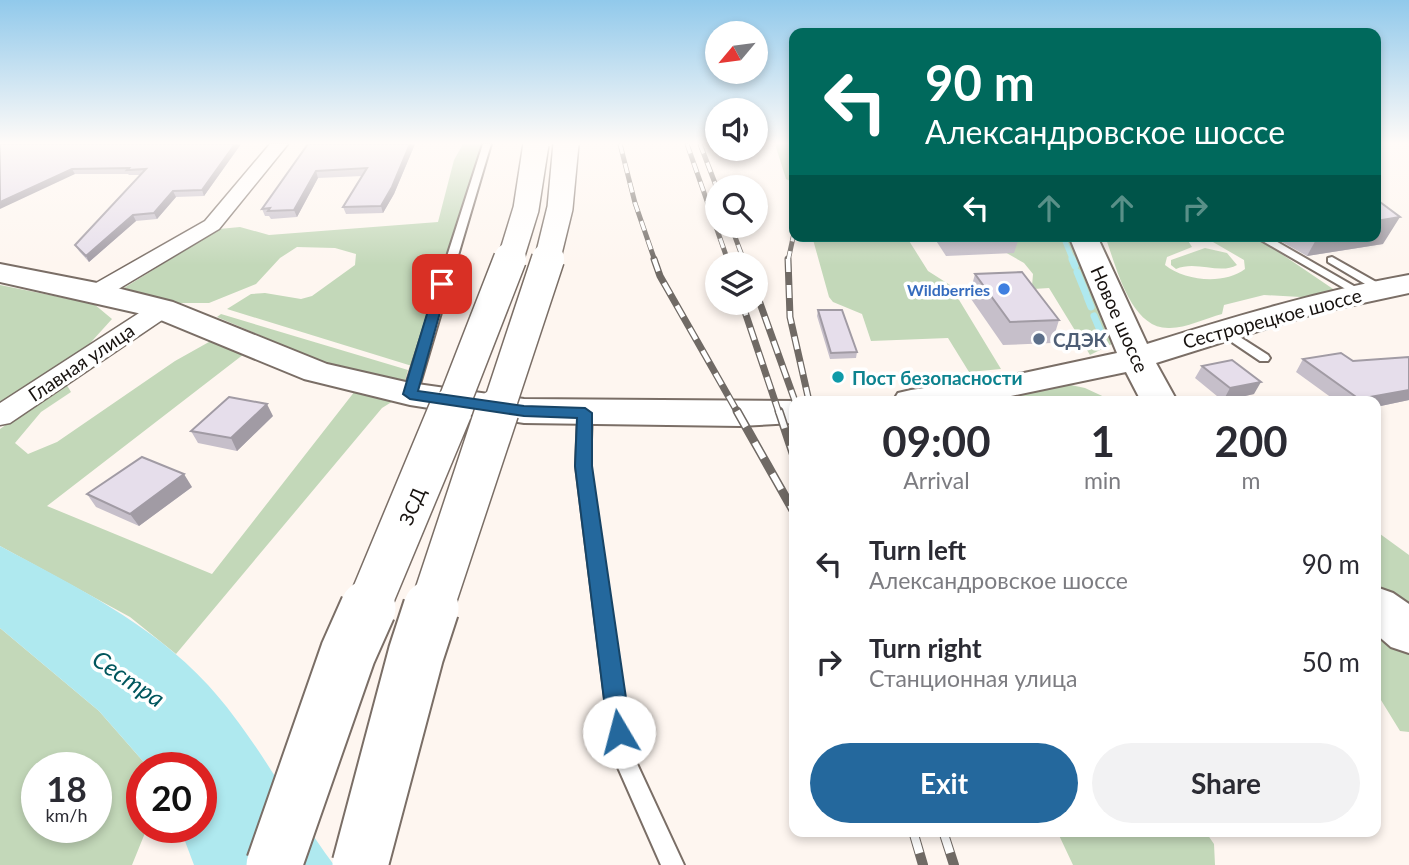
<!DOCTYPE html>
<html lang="en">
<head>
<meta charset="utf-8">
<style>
	body { margin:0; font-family:Lato,sans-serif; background:#f2f2f3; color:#2b2b33; height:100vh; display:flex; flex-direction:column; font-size:26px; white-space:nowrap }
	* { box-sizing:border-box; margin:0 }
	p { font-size:23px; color:#7c7c81 }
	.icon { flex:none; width:38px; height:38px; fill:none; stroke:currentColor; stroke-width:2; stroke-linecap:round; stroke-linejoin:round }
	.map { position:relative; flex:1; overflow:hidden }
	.sheet { position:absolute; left:789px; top:396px; width:592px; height:441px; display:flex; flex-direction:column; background:#fff; border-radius:14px; box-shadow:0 4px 10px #0003 }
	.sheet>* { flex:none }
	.top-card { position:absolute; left:789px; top:28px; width:592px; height:214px; border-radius:14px; box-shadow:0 4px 10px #0003; background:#00695c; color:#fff; overflow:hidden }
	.needle { width:46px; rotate:241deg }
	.buttons { position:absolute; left:705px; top:21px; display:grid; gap:14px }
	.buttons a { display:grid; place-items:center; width:63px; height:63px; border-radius:50%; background:#fff; box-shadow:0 4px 10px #0003; font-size:35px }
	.speed { position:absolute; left:21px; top:752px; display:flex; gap:14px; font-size:35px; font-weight:700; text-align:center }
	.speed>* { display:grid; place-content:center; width:91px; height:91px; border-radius:50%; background:#fff; box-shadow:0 4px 10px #0003; line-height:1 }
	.speed small { font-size:18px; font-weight:400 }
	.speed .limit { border:10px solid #d22; background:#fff; color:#111 }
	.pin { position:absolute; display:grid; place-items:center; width:60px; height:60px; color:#fff; margin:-30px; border-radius:14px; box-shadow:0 4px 10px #0006 }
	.me { position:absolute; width:77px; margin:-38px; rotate:352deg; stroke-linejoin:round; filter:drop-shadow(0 0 5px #0008) }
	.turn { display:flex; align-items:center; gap:24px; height:147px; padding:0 21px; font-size:32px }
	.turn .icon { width:91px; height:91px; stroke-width:2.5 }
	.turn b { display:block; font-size:49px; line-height:60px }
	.lanes { display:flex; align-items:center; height:66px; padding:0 21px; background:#0003; justify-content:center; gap:35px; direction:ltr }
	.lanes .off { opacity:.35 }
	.eta { display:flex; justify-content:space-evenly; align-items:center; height:119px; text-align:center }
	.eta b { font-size:42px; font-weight:700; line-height:49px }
	.button { display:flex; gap:14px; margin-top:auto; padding:14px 21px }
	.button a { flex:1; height:80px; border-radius:42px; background:#24689d; color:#fff; font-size:28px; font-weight:700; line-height:80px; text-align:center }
	.button a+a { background:#f2f2f3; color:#2b2b33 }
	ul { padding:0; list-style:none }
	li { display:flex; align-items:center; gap:21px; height:98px; padding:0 21px }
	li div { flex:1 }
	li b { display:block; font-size:26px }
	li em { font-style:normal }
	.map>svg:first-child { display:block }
	.green { fill:#c3d8b9; fill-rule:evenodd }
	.water { fill:#afe9ef }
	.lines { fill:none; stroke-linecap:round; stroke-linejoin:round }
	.stream-far1 { stroke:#afe9ef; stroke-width:5 }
	.stream { stroke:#afe9ef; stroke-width:7 }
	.lane-casing { stroke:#7a6e66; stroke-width:4 }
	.street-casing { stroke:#7a6e66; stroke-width:3 }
	.secondary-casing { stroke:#7a6e66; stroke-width:4 }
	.lane { fill:#fff; fill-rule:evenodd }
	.street { fill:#fff; fill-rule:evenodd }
	.secondary { fill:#fff; fill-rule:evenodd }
	.rail-far3-casing { stroke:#706a65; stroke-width:5 }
	.rail-far2-casing { stroke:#706a65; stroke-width:7 }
	.rail-far1-casing { stroke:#706a65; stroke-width:9 }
	.rail-casing { stroke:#706a65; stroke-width:10 }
	.rail-far3 { stroke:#fff; stroke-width:3.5; stroke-dasharray:10; stroke-linecap:butt }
	.rail-far2 { stroke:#fff; stroke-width:4.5; stroke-dasharray:13; stroke-linecap:butt }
	.rail-far1 { stroke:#fff; stroke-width:6; stroke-dasharray:18; stroke-linecap:butt }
	.rail { stroke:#fff; stroke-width:8; stroke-dasharray:23; stroke-linecap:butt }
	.highway-bridge-far3-casing { stroke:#7a6e66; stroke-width:28; stroke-linecap:butt }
	.highway-bridge-far2-casing { stroke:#7a6e66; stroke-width:35; stroke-linecap:butt }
	.highway-bridge-far1-casing { stroke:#7a6e66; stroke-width:46; stroke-linecap:butt }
	.highway-bridge-casing { stroke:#7a6e66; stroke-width:59; stroke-linecap:butt }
	.highway-bridge-far3 { stroke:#fff; stroke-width:25 }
	.highway-bridge-far2 { stroke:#fff; stroke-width:32 }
	.highway-bridge-far1 { stroke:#fff; stroke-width:43 }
	.highway-bridge { stroke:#fff; stroke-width:55 }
	.wall { fill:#c6bfca }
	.shaded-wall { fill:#a19ba4 }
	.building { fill:#e6deeb; stroke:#a19ba4; stroke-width:2 }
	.route { fill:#24689d; stroke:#174466; stroke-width:2 }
	.shop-dot { fill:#3f7fe0; stroke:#fff; stroke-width:2.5 }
	.service-dot { fill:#5c6f8a; stroke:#fff; stroke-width:2.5 }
	.culture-dot { fill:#0f9aa8; stroke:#fff; stroke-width:2.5 }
	.labels { text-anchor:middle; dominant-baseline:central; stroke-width:7; stroke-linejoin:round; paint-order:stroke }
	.far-shop-label { font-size:16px; font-weight:bold; fill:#366cbe; stroke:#fff; text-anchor:end }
	.street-label { font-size:19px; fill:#17120f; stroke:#fff }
	.service-label { font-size:19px; font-weight:bold; fill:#4e5e75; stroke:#fff; text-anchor:start }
	.culture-label { font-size:19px; font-weight:bold; fill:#0d838f; stroke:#fff; text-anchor:start }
	.near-water-label { font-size:24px; font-style:italic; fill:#00565d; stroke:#fff }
</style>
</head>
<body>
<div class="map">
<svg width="1409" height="865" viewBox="0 0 1409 865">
	<rect width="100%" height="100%" fill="#fef6f0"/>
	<path class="green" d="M463,144H487L441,287L412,366L227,309L251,294L265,293L301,299L312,296L355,265L356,254L335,248L297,247L280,258L256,284L209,303H179L124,288L219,229L240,227L269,235L438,222L454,160Z
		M775,144H794V183L786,179Z
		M812,236H906L928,271L950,285L1001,369L969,372L948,338L871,341L862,314L833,302L829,297Z
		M977,236H1070L1114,343L1090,355L1049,288L1018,290L1032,286L1033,274L1024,263Z
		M1105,236H1185L1192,247L1167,257L1165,265C1185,281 1224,285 1245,269L1244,260L1213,242V236H1255L1339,293L1318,298L1264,295L1224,305L1222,314C1206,318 1186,328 1170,328C1130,330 1116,265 1105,236Z
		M1205,248L1227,253L1237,265C1220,275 1196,260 1176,269L1171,265V260Z
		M0,285L94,304L112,319L83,351L0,404Z
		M221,314L408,370L405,381L321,361L217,317Z
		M225,333L406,393L382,408L176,654L130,617L0,546V429L65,382L71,392L41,412L15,443L28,454L57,442L175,361ZM244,354L301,378L355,391L212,574L47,506Z
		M1066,384L1085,388L1113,401H987Z
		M1376,531L1409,555V606L1376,583Z
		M0,628L99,711L149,768H142V828H147L132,865H0ZM37,768H96V828H37Z
		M1376,628L1409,653V732L1400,731L1376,692Z
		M1057,831H1205L1214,844L1215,865H1073Z"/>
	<path class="water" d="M0,546C74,586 150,622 208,685C258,740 290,806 334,865H194L180,828H201V768H149L99,711L0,628Z"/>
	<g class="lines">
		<path class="stream-far1" d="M1064,239L1073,261"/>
		<path class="stream" d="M1072,259L1075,266
			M1077,272L1086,294
			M1087,297L1091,307
			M1094,316L1102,335"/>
		<g class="lane-casing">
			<path id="lane" d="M483,144H491L417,394L415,397H405L403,394Z
				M1254,236H1267L1366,293L1364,295H1356Z
				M1332,257L1385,287L1387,289L1385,291H1377L1328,262V258Z
				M1221,325L1268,355L1270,358L1268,361H1260L1217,332V326Z
				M585,409L592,413L590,466L632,753L684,865H661L612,754L576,466L578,413Z"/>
		</g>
		<g class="street-casing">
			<path id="street" d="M270,144H288L219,229L105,297H89L85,292L89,287L205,221Z
				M162,302L171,304L174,309L171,314L10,423L0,425V403L153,304Z"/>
		</g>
		<g class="secondary-casing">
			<path id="secondary" d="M1069,236H1097L1147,344C1233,317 1320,291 1409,275V293L1316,313L1156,363L1177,401H1141L1126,372L987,401H893L898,393L911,390L1024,373L1117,353Z
				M0,264L97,283L173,302L327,364L410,383L524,399L800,401H794V423L740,426L524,423L410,405L304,379L151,316L0,282Z
				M1376,587L1393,593L1409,604V653L1391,647L1376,634Z"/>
		</g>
		<use href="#lane" class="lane"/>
		<use href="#street" class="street"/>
		<use href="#secondary" class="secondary"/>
		<g class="rail-far3-casing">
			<path id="rail-far3" d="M620,144L635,203L655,261
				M687,144L728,261
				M700,144L718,191
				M731,226L744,261
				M788,261L794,233"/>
		</g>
		<g class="rail-far2-casing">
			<path id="rail-far2" d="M654,259L660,276L738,413
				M727,259L729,264
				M743,259L745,264
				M788,259L790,317L809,401
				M756,292L795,401
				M742,303L779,413"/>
		</g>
		<g class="rail-far1-casing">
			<path id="rail-far1" d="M737,411L794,512
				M779,411L794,456"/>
		</g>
		<g class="rail-casing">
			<path id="rail" d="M913,831L923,865
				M943,831L954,865"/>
		</g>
		<use href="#rail-far3" class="rail-far3"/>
		<use href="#rail-far2" class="rail-far2"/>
		<use href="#rail-far1" class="rail-far1"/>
		<use href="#rail" class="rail"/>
		<g class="highway-bridge-far3-casing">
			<path id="highway-bridge-far3" d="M510,261L526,209L536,144
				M547,261L560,208L566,144"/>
		</g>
		<g class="highway-bridge-far2-casing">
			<path id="highway-bridge-far2" d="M450,413L510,259
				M497,413L548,259"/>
		</g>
		<g class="highway-bridge-far1-casing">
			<path id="highway-bridge-far1" d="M367,610L450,411
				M431,610L497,411"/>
		</g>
		<g class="highway-bridge-casing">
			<path id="highway-bridge" d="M274,865L348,653L368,608
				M360,865L416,654L431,608"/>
		</g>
		<use href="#highway-bridge-far3" class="highway-bridge-far3"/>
		<use href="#highway-bridge-far2" class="highway-bridge-far2"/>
		<use href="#highway-bridge-far1" class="highway-bridge-far1"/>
		<use href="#highway-bridge" class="highway-bridge"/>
	</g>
	<path class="wall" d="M0,144H241L204,196L176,197L157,219L136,221L89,262L79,251L75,245L140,175H129L128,174H75Z
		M308,144H415L394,194L383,213L346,214L343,207L362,176L318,178L297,217L271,219L269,216H265L262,209Z
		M933,236H1018L1019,238L1014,253L946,256Z
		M1276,236H1376L1383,244L1307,256L1275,238Z
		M975,274L1059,320L1052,343L1003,345L969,296Z
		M818,310L857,352L856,358L830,359L817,316Z
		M1303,359L1409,400L1376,407V401H1336L1296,372Z
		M1202,366L1254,394L1223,401L1195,378Z
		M273,416L237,451L198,443L191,431Z
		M192,487L139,526L96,507L87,494Z"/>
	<path class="shaded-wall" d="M235,144H241L204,196L202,190Z
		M410,144H415L394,194L383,213L381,206Z
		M72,169L75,174L0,209V202Z
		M316,171L318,178L297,217L294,210Z
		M173,191L176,197L157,219L154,213Z
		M133,215L136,221L89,262L86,256Z
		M1400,217L1383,244L1307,256L1318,236H1376V221Z
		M1261,382L1254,394L1223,401L1230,388Z
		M1409,390V400L1376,407V401H1357L1359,399Z
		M267,404L273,416L237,451L231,438Z
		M184,474L192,487L139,526L130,514Z"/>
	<path class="building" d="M0,144H235L202,190L173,191L154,213L133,215L86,256L75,245L146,169L127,170L129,168L72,169L0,202Z
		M308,144H410L392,187L381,206L343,207L367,168L316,171L294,210L268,211L270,208L262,209Z
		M1376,199L1400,217L1376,221Z
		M947,236H1018L1019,238L949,240Z
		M1022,272L1059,320L1010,322L975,274Z
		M818,310H842L857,352L831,353Z
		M1341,353L1353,361L1409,357V390L1359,399L1303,359Z
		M1232,360L1261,382L1230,388L1202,366Z
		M229,397L267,404L231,438L191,431Z
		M142,457L184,474L130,514L87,494Z"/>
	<linearGradient id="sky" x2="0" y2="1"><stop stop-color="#91c9eb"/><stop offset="0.54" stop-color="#fffbf8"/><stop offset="1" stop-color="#fffbf8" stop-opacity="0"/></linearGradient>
	<rect width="1409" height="265" fill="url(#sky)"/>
	<path class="route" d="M442,280L448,284L418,391L524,406L585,408L592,413V466L631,732L627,739L619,742L611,739L608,732L575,466L577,418L524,416L410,399L403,394L436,284Z"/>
	<circle class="shop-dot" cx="1004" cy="289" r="7"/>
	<circle class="service-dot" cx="1039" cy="339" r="7"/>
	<circle class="culture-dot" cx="838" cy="377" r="7"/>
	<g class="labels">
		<g class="far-shop-label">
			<text x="990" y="289">Wildberries</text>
		</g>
		<g class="street-label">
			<text transform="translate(1272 318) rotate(-15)">Сестрорецкое шоссе</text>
			<text transform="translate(1120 319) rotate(66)">Новое шоссе</text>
			<text transform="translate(81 362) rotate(-34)">Главная улица</text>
			<text transform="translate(412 506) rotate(-67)">ЗСД</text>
		</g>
		<g class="service-label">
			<text x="1053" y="339">СДЭК</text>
		</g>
		<g class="culture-label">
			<text x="852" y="377">Пост безопасности</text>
		</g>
		<g class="near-water-label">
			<text transform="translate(129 678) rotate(34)">Сестра</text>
		</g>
	</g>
</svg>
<div class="buttons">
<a><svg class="needle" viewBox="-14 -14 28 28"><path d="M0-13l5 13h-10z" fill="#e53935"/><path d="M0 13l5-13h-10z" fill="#7c7c81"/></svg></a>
<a><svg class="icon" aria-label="sound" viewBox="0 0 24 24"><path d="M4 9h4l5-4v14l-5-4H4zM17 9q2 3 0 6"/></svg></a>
<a><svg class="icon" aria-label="search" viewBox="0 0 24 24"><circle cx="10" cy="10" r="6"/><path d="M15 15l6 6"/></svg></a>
<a><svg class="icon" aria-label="layers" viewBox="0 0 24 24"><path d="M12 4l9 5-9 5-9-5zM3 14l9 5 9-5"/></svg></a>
</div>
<div class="speed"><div>18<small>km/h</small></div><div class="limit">20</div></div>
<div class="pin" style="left:442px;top:284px;background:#d93025"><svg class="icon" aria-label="arrive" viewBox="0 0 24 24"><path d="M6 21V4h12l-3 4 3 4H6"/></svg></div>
<svg class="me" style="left:619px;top:732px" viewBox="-20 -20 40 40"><circle r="19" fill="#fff"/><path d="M0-13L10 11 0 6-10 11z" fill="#24689d"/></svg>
<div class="top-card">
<div class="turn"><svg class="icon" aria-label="left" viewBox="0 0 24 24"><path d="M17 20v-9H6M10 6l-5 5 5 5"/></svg><div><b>90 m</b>Александровское шоссе</div></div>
<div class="lanes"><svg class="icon" aria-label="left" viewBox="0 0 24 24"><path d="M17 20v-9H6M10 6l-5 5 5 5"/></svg><svg class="icon off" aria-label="ahead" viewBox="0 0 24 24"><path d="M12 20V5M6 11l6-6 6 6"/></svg><svg class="icon off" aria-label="ahead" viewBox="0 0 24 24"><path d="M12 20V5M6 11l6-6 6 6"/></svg><svg class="icon off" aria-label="right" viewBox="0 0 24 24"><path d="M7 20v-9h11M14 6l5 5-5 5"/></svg></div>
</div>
<section class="sheet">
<div class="eta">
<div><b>09:00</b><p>Arrival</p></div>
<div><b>1</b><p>min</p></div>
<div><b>200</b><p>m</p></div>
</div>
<ul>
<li><svg class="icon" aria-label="left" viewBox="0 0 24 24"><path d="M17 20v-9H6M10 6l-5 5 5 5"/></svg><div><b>Turn left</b><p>Александровское шоссе</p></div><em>90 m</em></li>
<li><svg class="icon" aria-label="right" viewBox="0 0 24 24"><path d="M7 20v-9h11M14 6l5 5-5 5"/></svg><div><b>Turn right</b><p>Станционная улица</p></div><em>50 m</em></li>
</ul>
<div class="button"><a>Exit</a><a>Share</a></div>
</section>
</div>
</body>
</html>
